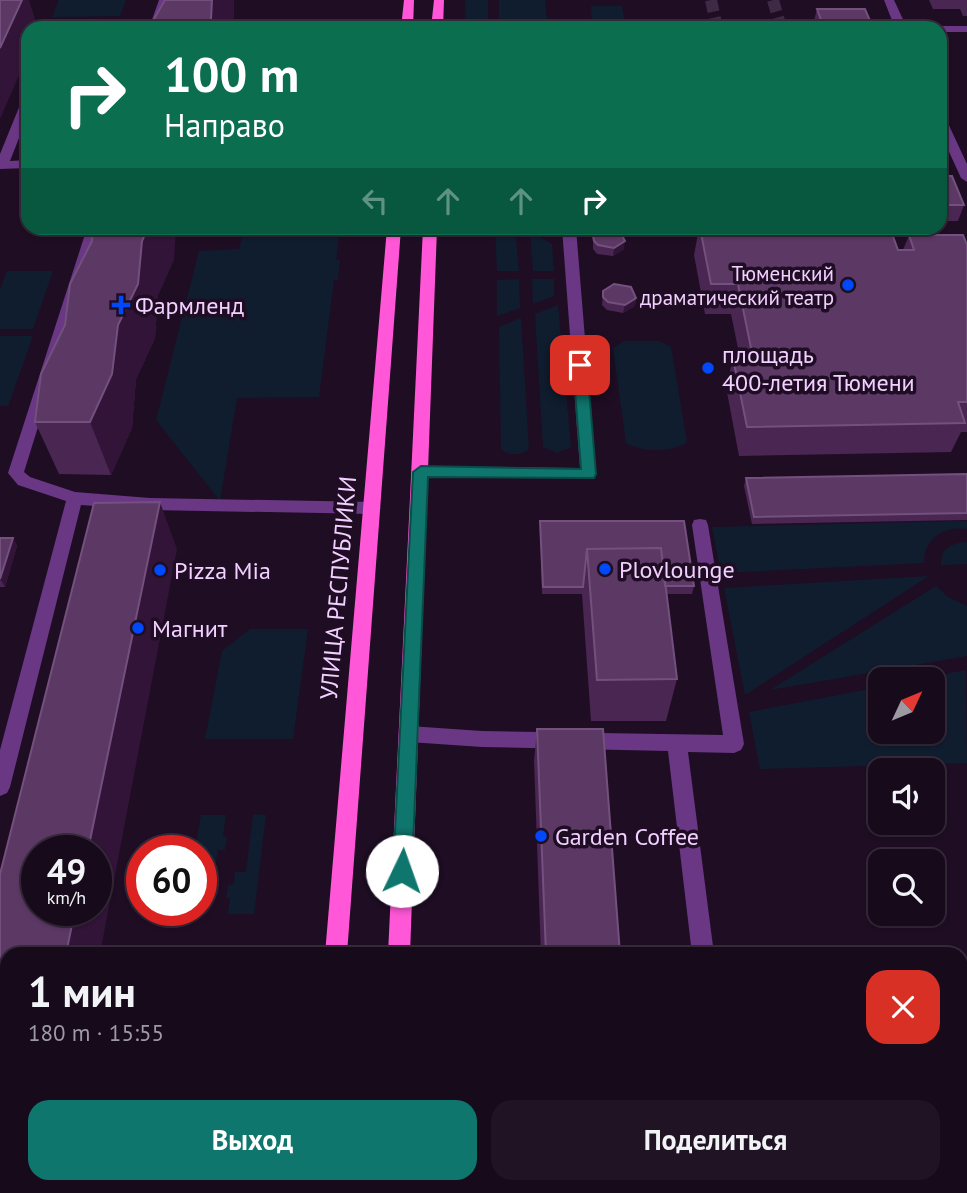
<!DOCTYPE html>
<html lang="ru">
<head>
<meta charset="utf-8">
<style>
	body { margin:0; font-family:"PT Sans",sans-serif; background:#201324; color:#f1f3f6; height:100vh; display:flex; flex-direction:column; font-size:26px; white-space:nowrap }
	* { box-sizing:border-box; margin:0 }
	p { font-size:23px; color:#9e9aa3 }
	.icon { flex:none; width:38px; height:38px; fill:none; stroke:currentColor; stroke-width:2; stroke-linecap:round; stroke-linejoin:round }
	.map { position:relative; flex:1; overflow:hidden }
	.panel { position:absolute; left:0px; top:947px; width:968px; height:247px; display:flex; flex-direction:column; background:#170a1b; border-radius:21px 21px 0 0; box-shadow:0 2px 5px #0004,0 0 0 2px #362b3a }
	.panel>* { flex:none }
	.hud { position:absolute; left:21px; top:21px; width:926px; height:214px; border-radius:21px; box-shadow:0 2px 5px #0004,0 0 0 2px #362b3a; background:#0b6e4f; color:#fff; overflow:hidden }
	.needle { width:46px; rotate:46deg }
	.tools { position:absolute; left:868px; top:667px; display:grid; gap:14px }
	.tools a { display:grid; place-items:center; width:77px; height:77px; border-radius:14px; background:#170a1b; box-shadow:0 2px 5px #0004,0 0 0 2px #362b3a; font-size:35px }
	.speed { position:absolute; left:21px; top:835px; display:flex; gap:14px; font-size:35px; font-weight:700; text-align:center }
	.speed>* { display:grid; place-content:center; width:91px; height:91px; border-radius:50%; background:#170a1b; box-shadow:0 2px 5px #0004,0 0 0 2px #362b3a; line-height:1 }
	.speed small { font-size:18px; font-weight:400 }
	.speed .limit { border:10px solid #d22; background:#fff; color:#111 }
	.pin { position:absolute; display:grid; place-items:center; width:60px; height:60px; color:#fff; margin:-30px; border-radius:14px; box-shadow:0 4px 10px #0006 }
	.me { position:absolute; width:77px; margin:-38px; rotate:3deg; stroke-linejoin:round; filter:drop-shadow(0 0 5px #0008) }
	.turn { display:flex; align-items:center; gap:24px; height:147px; padding:0 28px; font-size:32px }
	.turn .icon { width:91px; height:91px; stroke-width:2.5 }
	.turn b { display:block; font-size:49px; line-height:60px }
	.lanes { display:flex; align-items:center; height:66px; padding:0 28px; background:#0003; justify-content:center; gap:35px; direction:ltr }
	.lanes .off { opacity:.35 }
	.round { display:grid; place-items:center; flex:none; width:74px; height:74px; border-radius:21px; background:#201324 }
	.summary { display:flex; align-items:center; justify-content:space-between; height:119px; padding:0 28px }
	h1 { font-size:42px; font-weight:800; line-height:52px }
	.button { display:flex; gap:14px; margin-top:auto; padding:14px 28px }
	.button a { flex:1; height:80px; border-radius:21px; background:#0f766e; color:#fff; font-size:28px; font-weight:800; line-height:80px; text-align:center }
	.button a+a { background:#201324; color:#f1f3f6 }
	.map>svg:first-child { display:block }
	.green { fill:#101d2e }
	.lines { fill:none; stroke-linecap:round; stroke-linejoin:round }
	.minor-tunnel { stroke:#3f2a45; stroke-width:12; stroke-dasharray:12 6; stroke-linecap:butt }
	.minor { fill:#693784; fill-rule:evenodd }
	.major { fill:#ff57d7; fill-rule:evenodd }
	.wall { fill:#4a2652 }
	.shaded-wall { fill:#311438 }
	.building { fill:#5c3865; stroke:#73507d; stroke-width:2 }
	.route { fill:#0f766e; stroke:#0a4d48; stroke-width:2 }
	.poi-dot { fill:#0049fb; stroke:#1f0d24; stroke-width:2.5 }
	.labels { text-anchor:middle; dominant-baseline:central; stroke-width:7; stroke-linejoin:round; paint-order:stroke }
	.far-poi-label { font-size:21px; fill:#f2d0ff; stroke:#1f0d24; text-anchor:end }
	.poi-label { font-size:24px; fill:#f2d0ff; stroke:#1f0d24; text-anchor:start }
	.street-label { font-size:24px; fill:#f2d0ff; stroke:#1f0d24 }
</style>
</head>
<body>
<div class="map">
<svg width="967" height="1193" viewBox="0 0 967 1193">
	<rect width="100%" height="100%" fill="#1f0d24"/>
	<path class="green" d="M59,0H126L120,16L52,17Z
		M465,0H488V28H466Z
		M499,0H545L548,28H499Z
		M591,6H622L626,28H592Z
		M245,228H340L336,260H340L338,280H334L319,397L237,398L220,501L156,420L199,251L239,249Z
		M495,228H515L519,271H497Z
		M530,231L552,244L554,271H533Z
		M7,271H53L33,329H0V289Z
		M519,279L520,308L497,316V280Z
		M532,279H554V296L533,304Z
		M558,305L571,447L557,453L543,447L535,314Z
		M521,318L529,449C520,456 509,456 501,449L499,327Z
		M0,336H33L8,406H0Z
		M624,341H659L671,347L687,442C673,453 641,452 626,443L613,348Z
		M967,521V529C944,526 923,539 924,563L721,573L712,527Z
		M967,542V564L941,565C940,548 952,543 967,542Z
		M929,576L745,695L724,588Z
		M936,586L948,597L967,606V656L770,690Z
		M250,629H308L293,739H205L222,651Z
		M966,670L967,763L760,769L749,712L880,687V732H933V679H919Z
		M253,814L266,815L254,914H228L230,898H226L228,885L234,884L235,872H246Z
		M201,815H226L223,836L227,837L225,850H218L216,862H206L201,896V850H195Z
		M134,1186H244V1187L243,1193H136Z"/>
	<g class="lines">
		<path class="minor-tunnel" d="M711,0L717,28
			M773,0L781,28"/>
		<path class="minor" d="M159,0H169L161,28H149Z
			M884,0H894L907,28H895Z
			M940,26H967V32H940V28H935Z
			M28,96V115L10,161L28,160V168L0,169V154L22,100Z
			M940,115L946,119L967,164V182L961,178L940,132Z
			M87,228H100L24,472L30,477L75,492L150,498L373,502L381,508L373,514L150,510L81,505L10,787L7,793L0,796V750L66,501L18,485L8,473Z
			M562,228H576L596,474L594,478L415,476L413,472L421,466L580,468Z
			M700,519L706,520L708,525L744,744L741,750L734,753L688,752L714,954H692L668,751L482,747L409,742L402,740L399,734L402,728L409,726L482,731L723,735L692,525L694,520Z
			M721,1186H745L746,1193H722Z"/>
		<path class="major" d="M404,0H414L413,28H401Z
			M434,0H444L443,28H431Z
			M387,228H401L347,954H325Z
			M423,228H437L410,954H388Z
			M305,1186H329L328,1193H304Z
			M376,1186H400V1193H376Z"/>
	</g>
	<path class="wall" d="M929,0H967V16H963L960,9H933Z
		M817,9L873,28H814L813,25Z
		M940,176L964,205L958,221H940Z
		M699,228H890L898,250H903L909,235L967,245V432H961L951,452L739,456L726,387L733,358H740L731,314H705L694,255Z
		M593,236L624,249L613,256L597,254L593,249Z
		M92,241L174,259L158,295L155,338L136,379L132,428L111,475L59,474L35,422Z
		M603,291L636,298L635,306L623,313L607,310L602,305Z
		M967,474V520L752,524L744,486L746,478Z
		M540,521L694,586L692,594H666L677,679L666,721H591L582,594H542Z
		M0,538H13L17,546L5,587H0Z
		M537,729L620,954H541L534,761Z"/>
	<path class="shaded-wall" d="M22,0H29L38,28H28V55L0,119V48Z
		M212,0H234V22L231,28H206Z
		M148,228H176L174,259L158,295L155,338L136,379L132,428L111,475L90,422L142,241Z
		M625,241L624,249L613,256L614,248Z
		M636,298L635,306L623,313L625,305Z
		M160,502L177,549L100,954H66L75,910H96V850H88Z
		M13,538L17,546L5,587L0,579Z
		M18,1186H55L54,1193H16Z"/>
	<path class="building" d="M0,0H22L0,48Z
		M165,0H212L211,19L206,28H153L154,19Z
		M817,9H865L873,28H824Z
		M940,176H952L964,205H940Z
		M93,228H148L142,241L138,284L118,325L112,374L90,422H35L41,374L65,325L70,284L92,241Z
		M700,228H890L898,250H914L909,235H963L967,245V402H958L965,423L747,427L733,358H753L738,284H711Z
		M604,229L620,232L625,241L614,248L598,245L594,241L593,236Z
		M614,284L631,287L636,298L625,305L608,302L603,297V291Z
		M967,474V513L754,517L746,478Z
		M160,502L88,850H37V910H75L66,954H7V1186H18L16,1193H0V874L94,503Z
		M540,521H684L694,586H665L661,548L587,549L583,587H543Z
		M0,538H13L0,579Z
		M661,548L677,679L597,680L587,549Z
		M537,729H603L620,954H546Z"/>
	<path class="route" d="M580,360L587,365L596,474L594,478L428,477L412,871L409,878L402,880L396,878L393,871L413,472L421,466L581,469L573,365Z"/>
	<g class="poi-dot">
		<circle cx="848" cy="285" r="7"/>
		<path d="M117.5 294.5h7v7h7v7h-7v7h-7v-7h-7v-7h7z"/>
		<circle cx="708" cy="368" r="7"/>
		<circle cx="605" cy="569" r="7"/>
		<circle cx="160" cy="570" r="7"/>
		<circle cx="138" cy="628" r="7"/>
		<circle cx="541" cy="836" r="7"/>
	</g>
	<g class="labels">
		<g class="far-poi-label">
			<text x="834" y="273">Тюменский<tspan x="834" dy="24">драматический театр</tspan></text>
		</g>
		<g class="poi-label">
			<text x="135" y="305">Фармленд</text>
			<text x="722" y="354">площадь<tspan x="722" dy="28">400-летия Тюмени</tspan></text>
			<text x="619" y="569">Plovlounge</text>
			<text x="174" y="570">Pizza Mia</text>
			<text x="152" y="628">Магнит</text>
			<text x="555" y="836">Garden Coffee</text>
		</g>
		<g class="street-label">
			<text transform="translate(338 588) rotate(-85)">УЛИЦА РЕСПУБЛИКИ</text>
		</g>
	</g>
</svg>
<div class="tools">
<a><svg class="needle" viewBox="-14 -14 28 28"><path d="M0-13l5 13h-10z" fill="#e53935"/><path d="M0 13l5-13h-10z" fill="#9e9aa3"/></svg></a>
<a><svg class="icon" aria-label="sound" viewBox="0 0 24 24"><path d="M4 9h4l5-4v14l-5-4H4zM17 9q2 3 0 6"/></svg></a>
<a><svg class="icon" aria-label="search" viewBox="0 0 24 24"><circle cx="10" cy="10" r="6"/><path d="M15 15l6 6"/></svg></a>
</div>
<div class="speed"><div>49<small>km/h</small></div><div class="limit">60</div></div>
<div class="pin" style="left:580px;top:365px;background:#d93025"><svg class="icon" aria-label="arrive" viewBox="0 0 24 24"><path d="M6 21V4h12l-3 4 3 4H6"/></svg></div>
<svg class="me" style="left:402px;top:871px" viewBox="-20 -20 40 40"><circle r="19" fill="#fff"/><path d="M0-13L10 11 0 6-10 11z" fill="#0f766e"/></svg>
<div class="hud">
<div class="turn"><svg class="icon" aria-label="right" viewBox="0 0 24 24"><path d="M7 20v-9h11M14 6l5 5-5 5"/></svg><div><b>100 m</b>Направо</div></div>
<div class="lanes"><svg class="icon off" aria-label="left" viewBox="0 0 24 24"><path d="M17 20v-9H6M10 6l-5 5 5 5"/></svg><svg class="icon off" aria-label="ahead" viewBox="0 0 24 24"><path d="M12 20V5M6 11l6-6 6 6"/></svg><svg class="icon off" aria-label="ahead" viewBox="0 0 24 24"><path d="M12 20V5M6 11l6-6 6 6"/></svg><svg class="icon" aria-label="right" viewBox="0 0 24 24"><path d="M7 20v-9h11M14 6l5 5-5 5"/></svg></div>
</div>
<section class="panel">
<div class="summary"><div><h1>1 мин</h1><p>180 m · 15:55</p></div><a class="round" style="background:#d93025;color:#fff"><svg class="icon" aria-label="close" viewBox="0 0 24 24"><path d="M6 6l12 12M18 6L6 18"/></svg></a></div>
<div class="button"><a>Выход</a><a>Поделиться</a></div>
</section>
</div>
</body>
</html>
